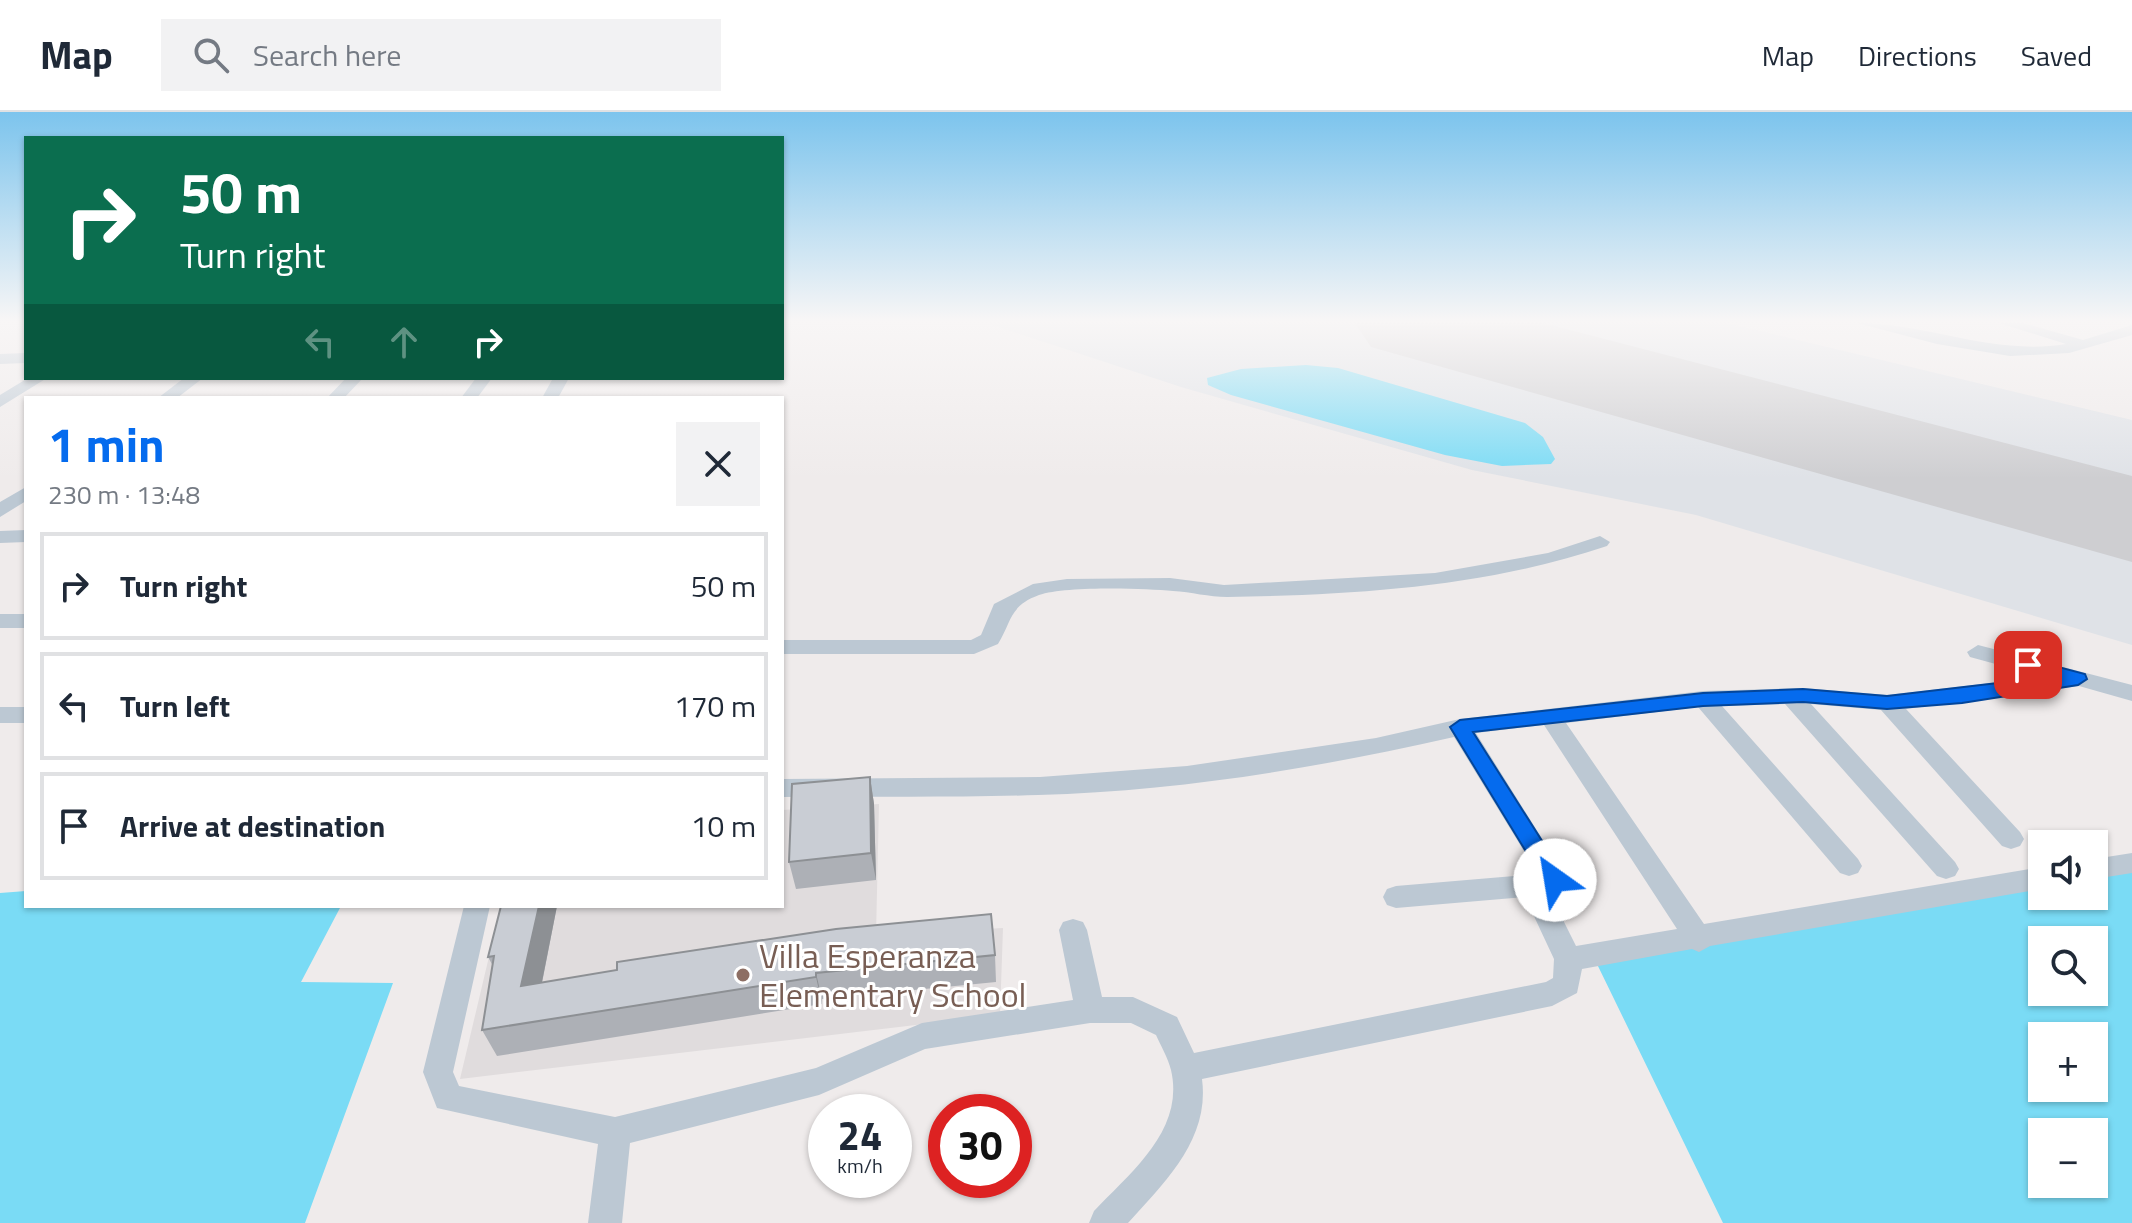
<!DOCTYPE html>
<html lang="en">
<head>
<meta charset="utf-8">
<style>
	body { margin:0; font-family:"Titillium Web",sans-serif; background:#f2f2f3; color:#1f2937; height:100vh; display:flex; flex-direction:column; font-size:30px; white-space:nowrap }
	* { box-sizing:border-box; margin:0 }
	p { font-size:26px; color:#747a83 }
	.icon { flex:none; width:44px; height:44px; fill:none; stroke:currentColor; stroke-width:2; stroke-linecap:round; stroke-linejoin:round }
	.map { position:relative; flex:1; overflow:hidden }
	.details { position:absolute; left:24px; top:284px; width:760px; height:512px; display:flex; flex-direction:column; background:#fff; border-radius:0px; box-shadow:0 2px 6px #0004 }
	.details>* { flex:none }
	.guide { position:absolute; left:24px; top:24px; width:760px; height:244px; border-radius:0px; box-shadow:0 2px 6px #0004; background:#0b6e4f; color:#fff; overflow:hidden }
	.tools { position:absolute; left:2028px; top:718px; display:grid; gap:16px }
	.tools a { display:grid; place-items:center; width:80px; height:80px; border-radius:0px; background:#fff; box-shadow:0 2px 6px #0004; font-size:40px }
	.speed { position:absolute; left:808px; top:982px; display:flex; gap:16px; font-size:40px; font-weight:700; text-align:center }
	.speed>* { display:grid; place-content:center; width:104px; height:104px; border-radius:50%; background:#fff; box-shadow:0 2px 6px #0004; line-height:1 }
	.speed small { font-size:20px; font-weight:400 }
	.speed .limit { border:12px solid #d22; background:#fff; color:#111 }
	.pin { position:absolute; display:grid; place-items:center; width:68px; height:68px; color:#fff; margin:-34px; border-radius:16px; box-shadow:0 4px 12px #0006 }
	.me { position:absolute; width:88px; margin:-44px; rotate:328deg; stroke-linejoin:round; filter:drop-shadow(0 0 6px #0008) }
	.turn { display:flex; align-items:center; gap:28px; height:168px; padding:0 24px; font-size:36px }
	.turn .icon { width:104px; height:104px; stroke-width:2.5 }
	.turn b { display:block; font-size:56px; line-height:68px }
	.lanes { display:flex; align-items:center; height:76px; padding:0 24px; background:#0003; justify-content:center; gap:40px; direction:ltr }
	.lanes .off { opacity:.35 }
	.round { display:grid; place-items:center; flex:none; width:84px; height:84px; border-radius:0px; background:#f2f2f3 }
	.summary { display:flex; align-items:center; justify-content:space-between; height:136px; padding:0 24px }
	h1 { font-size:48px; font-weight:700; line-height:60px; color:#056bee }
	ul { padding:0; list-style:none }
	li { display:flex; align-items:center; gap:24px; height:108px; margin:0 16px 12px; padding:0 8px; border:4px solid #e0e1e3; border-radius:0px }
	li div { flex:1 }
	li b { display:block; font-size:30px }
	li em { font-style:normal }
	header { display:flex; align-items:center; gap:48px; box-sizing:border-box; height:112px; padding:0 40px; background:#fff; border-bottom:2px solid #e0e1e3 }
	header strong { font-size:38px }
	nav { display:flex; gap:44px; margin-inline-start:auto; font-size:28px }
	.search { width:560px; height:72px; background:#f2f2f3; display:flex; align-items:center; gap:20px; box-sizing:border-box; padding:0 28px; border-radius:0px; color:#747a83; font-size:30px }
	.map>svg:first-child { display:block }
	.education { fill:#e0dcdd }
	.airport { fill:#dfe2e7 }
	.water { fill:#7adbf5; fill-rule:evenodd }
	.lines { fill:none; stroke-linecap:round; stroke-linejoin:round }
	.taxiway { fill:#ceced1; fill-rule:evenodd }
	.runway { fill:#ceced1; fill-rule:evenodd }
	.street { fill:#bcc8d3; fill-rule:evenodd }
	.wall { fill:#adb0b6 }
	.shaded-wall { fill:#8d9094 }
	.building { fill:#c9cdd4; stroke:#8d9094; stroke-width:2 }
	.route { fill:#056bee; stroke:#03469b; stroke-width:2 }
	.education-dot { fill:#8d6e63; stroke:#fff; stroke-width:3 }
	.labels { text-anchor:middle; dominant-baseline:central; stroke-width:6; stroke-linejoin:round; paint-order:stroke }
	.near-education-label { font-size:34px; fill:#785e54; stroke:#fff; text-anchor:start }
</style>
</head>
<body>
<header>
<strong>Map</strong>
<div class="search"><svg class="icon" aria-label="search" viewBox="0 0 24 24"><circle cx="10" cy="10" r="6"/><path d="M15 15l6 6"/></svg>Search here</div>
<nav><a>Map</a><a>Directions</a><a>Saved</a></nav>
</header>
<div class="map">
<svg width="2132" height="1111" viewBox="0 0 2132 1111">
	<rect width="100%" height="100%" fill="#efebeb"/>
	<path class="education" d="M879,692L876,823L1003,816L1000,903L460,967L501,794H782V698Z"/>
	<path class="airport" d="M986,211H1727L2132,308V533L1696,403L1472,358L1181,275Z"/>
	<path class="water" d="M1306,253L1338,256L1525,311L1543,325L1555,347L1551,352L1502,354L1445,343L1231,283L1208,273L1207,266L1241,257Z
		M2132,759V1111H1723L1597,852L2042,774V784H2094V765ZM2042,828H2094V880H2042ZM2042,924H2094V976H2042ZM2042,1020H2094V1072H2042Z
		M26,779V794H341L301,870L393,871L305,1111H0V781Z"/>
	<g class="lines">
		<path class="taxiway" d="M1611,251C1650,253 1703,249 1723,289C1693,332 1612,301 1587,265L1594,255Z"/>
		<path class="runway" d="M1355,211H1543L2132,364V450L1371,235Z"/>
		<path class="street" d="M1857,211C1927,211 1994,244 2066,232L1999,211H2023L2083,228L2132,213V223L2069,241L2010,244L1937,232Z
			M26,241V251L0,252V242Z
			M28,266H47L0,295V283Z
			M184,266H203L177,286H158Z
			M346,266H363L344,286H327Z
			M476,266H492L477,286H461Z
			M553,266H569L558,286H542Z
			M26,375V389L0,405V390Z
			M26,418V430L0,431V419Z
			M1600,424L1610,430L1607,434C1486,475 1354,483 1227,485C1209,485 1191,480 1173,479C1143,476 1065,474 1039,483C1009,494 1012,509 998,532L974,542H782V528H971L981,523L994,492L1033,472L1067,467L1170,466L1224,473L1435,461L1548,441Z
			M0,502H26V516H0Z
			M1978,533L2132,573V589L2079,574L1906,597L2020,720L2024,727L2020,734L2011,737L2002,734L1881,598L1811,592L1955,750L1959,757L1955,764L1946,767L1937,764L1785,592L1722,594L1858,747L1862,754L1858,761L1849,764L1840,761L1698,595L1566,611L1704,812L2042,755V777L1710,834L1699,840L1692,837L1582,857L1577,881L1552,894L1202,967C1210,1027 1165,1070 1128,1111H1089L1094,1099C1131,1060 1185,1018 1171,958C1168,946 1161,934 1156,923L1131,911H1090L925,937L819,983L630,1031L622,1111H588L598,1032L437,996L423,960L464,794H490L453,960L459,974L615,1005L816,956L922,911L1073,888L1059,818L1063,810L1073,807L1083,810L1087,818L1102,885H1133L1177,905L1194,941L1546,870L1553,866L1554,847L1525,785L1396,796L1387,793L1383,785L1387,777L1396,774L1538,762L1454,625C1318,656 1178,679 1038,683C953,686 867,684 782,685V667L1040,665L1187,654L1376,626L1460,607L1703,579L1803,576L1887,583L2043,565L1970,545L1967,540ZM1544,613L1677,817L1576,834L1549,780L1564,775L1568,768L1476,621Z
			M0,595H26V611H0Z
			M2132,741V761L2094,767V747Z"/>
	</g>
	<path class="wall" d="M870,665L874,692L876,768L796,777L789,750Z
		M557,794L542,871L995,843L996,870L822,887V892L497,944L482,918L493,854L488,845Z"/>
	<path class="shaded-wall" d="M870,665L874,692L876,768L871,741Z
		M539,794H557L536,900L521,874Z
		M816,861L822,887V892L816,865Z"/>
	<path class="building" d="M870,665L871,741L789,750L792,672Z
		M501,794H539L521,874L617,858V850L836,817L991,802L995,843L816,861V865L482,918L494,844L488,845Z"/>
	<linearGradient id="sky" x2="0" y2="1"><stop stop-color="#7cc4ed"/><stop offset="0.57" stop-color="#f8f6f6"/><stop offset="1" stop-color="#f8f6f6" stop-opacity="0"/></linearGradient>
	<rect width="2132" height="367" fill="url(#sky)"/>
	<path class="route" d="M2028,547L2085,562L2087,567L2078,573L1962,591L1887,597L1803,590L1703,594L1473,620L1563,762L1566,768L1563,774H1547L1450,615L1460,608L1703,581L1803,577L1887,584L2049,565L2022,557V549Z"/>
	<circle class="education-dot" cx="743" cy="863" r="8"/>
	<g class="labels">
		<g class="near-education-label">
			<text x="759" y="843">Villa Esperanza<tspan x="759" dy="39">Elementary School</tspan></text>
		</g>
	</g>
</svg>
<div class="tools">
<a><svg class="icon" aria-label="sound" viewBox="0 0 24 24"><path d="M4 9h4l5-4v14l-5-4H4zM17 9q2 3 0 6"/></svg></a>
<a><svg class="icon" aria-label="search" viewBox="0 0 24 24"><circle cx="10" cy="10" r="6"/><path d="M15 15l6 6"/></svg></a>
<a>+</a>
<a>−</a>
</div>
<div class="speed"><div>24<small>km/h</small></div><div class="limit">30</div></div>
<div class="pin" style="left:2028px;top:553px;background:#d93025"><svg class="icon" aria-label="arrive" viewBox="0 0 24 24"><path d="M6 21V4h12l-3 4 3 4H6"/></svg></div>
<svg class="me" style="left:1555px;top:768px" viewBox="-20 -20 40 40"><circle r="19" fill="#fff"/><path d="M0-13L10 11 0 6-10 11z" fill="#056bee"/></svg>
<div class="guide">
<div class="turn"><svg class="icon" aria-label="right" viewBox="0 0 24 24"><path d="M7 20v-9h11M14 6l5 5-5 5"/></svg><div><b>50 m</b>Turn right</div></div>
<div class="lanes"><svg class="icon off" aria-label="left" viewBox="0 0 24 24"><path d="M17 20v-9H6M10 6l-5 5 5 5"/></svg><svg class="icon off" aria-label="ahead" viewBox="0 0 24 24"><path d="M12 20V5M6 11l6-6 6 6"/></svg><svg class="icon" aria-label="right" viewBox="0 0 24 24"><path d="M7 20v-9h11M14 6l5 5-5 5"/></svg></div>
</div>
<section class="details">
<div class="summary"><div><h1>1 min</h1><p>230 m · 13:48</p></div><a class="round"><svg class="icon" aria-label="close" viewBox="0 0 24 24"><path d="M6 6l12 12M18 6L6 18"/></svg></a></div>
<ul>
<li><svg class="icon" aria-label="right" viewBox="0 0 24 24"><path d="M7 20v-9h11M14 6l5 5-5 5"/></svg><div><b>Turn right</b></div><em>50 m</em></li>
<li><svg class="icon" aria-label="left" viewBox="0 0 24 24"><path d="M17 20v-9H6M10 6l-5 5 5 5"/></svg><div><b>Turn left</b></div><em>170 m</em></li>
<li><svg class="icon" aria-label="arrive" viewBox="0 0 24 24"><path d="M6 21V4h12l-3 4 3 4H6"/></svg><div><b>Arrive at destination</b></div><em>10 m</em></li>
</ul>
</section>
</div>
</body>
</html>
